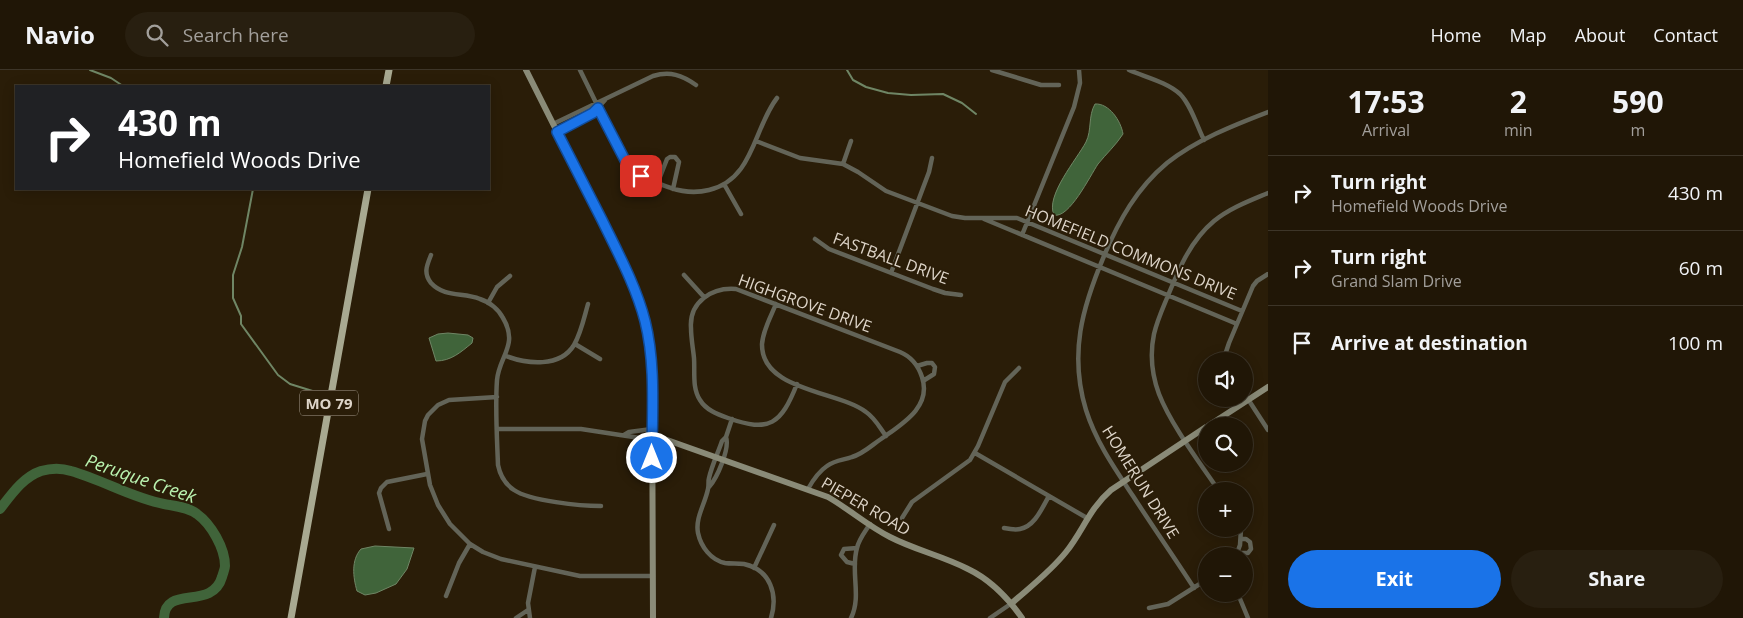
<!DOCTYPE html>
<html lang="en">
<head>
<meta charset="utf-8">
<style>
	body { margin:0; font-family:"Open Sans",sans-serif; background:#281f10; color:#f1f3f6; height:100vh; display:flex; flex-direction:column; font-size:19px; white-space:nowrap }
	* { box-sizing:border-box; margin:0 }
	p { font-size:16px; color:#a29f9b }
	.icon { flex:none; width:28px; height:28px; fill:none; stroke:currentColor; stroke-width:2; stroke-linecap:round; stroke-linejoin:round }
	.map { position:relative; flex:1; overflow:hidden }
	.side { display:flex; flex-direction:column; background:#201606; width:475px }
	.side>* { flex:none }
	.hud { position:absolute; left:15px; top:15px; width:475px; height:105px; border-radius:0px; box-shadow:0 2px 12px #0003,0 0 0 1px #3d3528; background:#202124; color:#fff; overflow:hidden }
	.buttons { position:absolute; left:1198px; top:282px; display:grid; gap:10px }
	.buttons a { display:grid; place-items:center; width:55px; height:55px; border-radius:50%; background:#201606; box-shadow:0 2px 12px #0003,0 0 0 1px #3d3528; font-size:25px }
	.pin { position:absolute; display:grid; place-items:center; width:42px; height:42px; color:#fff; margin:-21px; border-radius:10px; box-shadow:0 2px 8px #0006 }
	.me { position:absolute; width:55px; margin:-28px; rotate:0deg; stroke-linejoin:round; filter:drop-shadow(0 0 4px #0008) }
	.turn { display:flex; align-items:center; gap:18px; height:105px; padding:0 20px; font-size:22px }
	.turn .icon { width:65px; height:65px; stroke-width:2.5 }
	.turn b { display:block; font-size:35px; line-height:42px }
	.eta { display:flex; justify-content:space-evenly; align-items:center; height:85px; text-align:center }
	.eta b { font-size:30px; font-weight:700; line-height:35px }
	.action { display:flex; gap:10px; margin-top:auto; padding:10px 20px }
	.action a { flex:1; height:58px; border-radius:30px; background:#1a73e8; color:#fff; font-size:20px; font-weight:700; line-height:58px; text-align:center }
	.action a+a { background:#281f10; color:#f1f3f6 }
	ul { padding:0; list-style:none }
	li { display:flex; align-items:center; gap:15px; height:75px; padding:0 20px; border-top:1px solid #3d3528 }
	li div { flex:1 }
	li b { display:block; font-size:19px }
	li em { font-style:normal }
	header { display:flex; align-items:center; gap:30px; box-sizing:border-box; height:70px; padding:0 25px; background:#201606; border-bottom:1px solid #3d3528 }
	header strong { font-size:24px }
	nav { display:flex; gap:28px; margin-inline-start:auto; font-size:18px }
	.search { width:350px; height:45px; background:#281f10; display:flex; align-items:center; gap:12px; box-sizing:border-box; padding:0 18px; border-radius:28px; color:#a29f9b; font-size:19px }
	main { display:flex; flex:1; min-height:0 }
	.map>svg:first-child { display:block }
	.water { fill:#40643a; stroke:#6f8665 }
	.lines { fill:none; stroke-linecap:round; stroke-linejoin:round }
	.stream { stroke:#6f8665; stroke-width:2 }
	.river { stroke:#40643a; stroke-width:10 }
	.street { stroke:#636458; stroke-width:4.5 }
	.secondary { stroke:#8a8b78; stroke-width:6 }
	.primary { stroke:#a8a991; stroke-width:7 }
	.route-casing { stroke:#114b97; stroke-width:12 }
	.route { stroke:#1a73e8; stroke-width:9 }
	.labels { text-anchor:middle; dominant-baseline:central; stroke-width:4; stroke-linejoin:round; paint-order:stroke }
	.shield { fill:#2a1d08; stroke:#a79d8e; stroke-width:1 }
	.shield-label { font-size:15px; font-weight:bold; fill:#ddd4c8 }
	.street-label { font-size:16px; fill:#ddd4c8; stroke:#2a1d08 }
	.water-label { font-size:18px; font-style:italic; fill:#baf3b0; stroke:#2a1d08 }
</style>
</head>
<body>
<header>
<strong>Navio</strong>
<div class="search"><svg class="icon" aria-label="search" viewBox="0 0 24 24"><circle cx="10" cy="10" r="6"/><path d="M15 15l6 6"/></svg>Search here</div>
<nav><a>Home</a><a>Map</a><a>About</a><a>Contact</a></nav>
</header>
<main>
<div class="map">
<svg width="1268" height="548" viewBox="0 0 1268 548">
	<rect width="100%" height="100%" fill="#2a1d08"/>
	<path class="water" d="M1095,34C1109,33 1121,51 1123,64C1116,75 1106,84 1098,94C1090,106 1069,149 1054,145C1045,126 1077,89 1086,72C1092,60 1088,46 1095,34Z
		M448,263L468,265L473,268L472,273C461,282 451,291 436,291L429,268L438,264Z
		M375,476L414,478L407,499L396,514L376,523L365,525L357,521C353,507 351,490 361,479Z"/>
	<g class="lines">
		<path class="stream" d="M90,0L111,8L123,16
			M847,0L853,10L866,17L888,23L911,25L943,24L962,33L976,44
			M253,119L242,177L233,205V228L241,246V254L278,305L290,314L319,323"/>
		<path class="river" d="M0,439C11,425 23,407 41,401C51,398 62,398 71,401C103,410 132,428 164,434C175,436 188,437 197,444C211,454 225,478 225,496C225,499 223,503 222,507C212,541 165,514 164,548"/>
		<path class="street" d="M580,0L627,96C639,108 656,112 671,118C683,122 697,123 709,120C754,109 753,59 777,28
			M992,0L1041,15H1059
			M1129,0C1145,7 1167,12 1180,24C1191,35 1197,56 1204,70
			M553,54L653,6C670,1 682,5 696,15
			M557,61L593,43L605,30
			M756,71L800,88L843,94L858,102L886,121L952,146L965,148H1017L1242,241
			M843,94L851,71
			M658,112L667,89L670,87H675L679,92L673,119
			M724,114L741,144
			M984,149L1237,254
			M1022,165L1074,37L1080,13L1079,0
			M815,169L829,179L933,219L945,223L961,225
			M431,185C427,195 423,203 431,213C445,228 463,222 480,229C490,232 499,240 503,248C519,275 499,286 497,310C495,338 497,367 498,395C500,405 505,414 514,420C530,431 581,436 601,436
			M891,203L929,102L932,88
			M684,205L704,227
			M488,233L497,217L510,206
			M776,234C771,246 763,260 762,274C761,321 839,321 866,342C875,348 880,358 886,366
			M575,274L600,289
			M506,286C527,294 560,298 574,275C581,263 584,248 588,234
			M1227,291L1226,282L1229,273L1253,216L1257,211L1268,204
			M917,296L927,293H932L935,297L934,304L923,311
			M797,314C781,354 770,363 728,348C717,344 706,340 700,330C692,318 695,302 694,288C693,278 691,268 691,258C689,232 712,217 736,219L900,282C912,287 918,295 922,307C932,337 902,354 881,369C872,375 863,384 852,387C844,390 835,390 827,396C818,402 813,410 808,419
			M1244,323L1268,360
			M497,327L449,330L438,335L428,345L425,351L422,369L430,415L438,435L450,454L470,474L483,482L501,489L580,506H653
			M732,349L726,367L722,371C718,383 712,395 709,408C708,411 709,415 708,419C705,434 695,448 698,463C701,477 711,490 725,493C731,494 738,493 744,494C771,500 778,525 771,548
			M497,359H581L653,370
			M624,365L629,362L652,359
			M975,383L1087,448
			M709,417C717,408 730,379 726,367
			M1219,421C1200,393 1171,355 1159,324C1152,305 1150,283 1154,264C1157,251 1162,240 1167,228C1179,199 1190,171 1214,151C1230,138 1249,131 1268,123
			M902,448L912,432L970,390L978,376L1005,312L1019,298
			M1004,458C1009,459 1016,460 1020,459C1035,456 1042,438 1049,426
			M389,459L379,423L381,418L387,412L427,404
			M1237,483H1248L1251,479L1250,472L1246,469H1241
			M1236,486L1240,475L1241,459
			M855,494L847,492L841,485L844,479L857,478
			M754,498L774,455
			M1194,518C1174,487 1153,457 1133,426C1115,399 1096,372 1086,340C1069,284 1082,238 1104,186C1119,150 1137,118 1167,93C1196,70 1234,55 1268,42
			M1238,524L1248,548
			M446,526L459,493L470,474
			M1149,538L1168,534L1206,510
			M516,548L528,540
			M530,548L528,533L535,497
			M851,548C862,526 850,501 857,478C859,469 865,462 870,454
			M990,548L1012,533"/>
		<path class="secondary" d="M526,0L627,201C641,234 649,266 652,301L653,548
			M1208,356L1268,317
			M653,365L828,427C849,439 868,456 890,467C915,480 943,486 968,499C991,510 1008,528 1022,548
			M1012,533C1030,517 1050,502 1066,482C1083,461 1089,439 1111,420L1206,357"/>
		<path class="primary" d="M386,16L389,0
			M291,548L368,119"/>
	</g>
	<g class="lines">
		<g class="route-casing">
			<path id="route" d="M641,106L628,96L598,38L593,43L557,62C572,91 587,121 602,150C618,183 636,216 645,251C656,295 652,343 652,388"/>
		</g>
		<use href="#route" class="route"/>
	</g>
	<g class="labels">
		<rect class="shield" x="300" y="320.5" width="58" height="25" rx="4"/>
		<g class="shield-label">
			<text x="329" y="333">MO 79</text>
		</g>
		<g class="street-label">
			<text transform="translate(1131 182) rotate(22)">HOMEFIELD COMMONS DRIVE</text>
			<text transform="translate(891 188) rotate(20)">FASTBALL DRIVE</text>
			<text transform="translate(805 233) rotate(20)">HIGHGROVE DRIVE</text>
			<text transform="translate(1141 412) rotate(58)">HOMERUN DRIVE</text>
			<text transform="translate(866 436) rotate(30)">PIEPER ROAD</text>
		</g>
		<g class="water-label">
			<text transform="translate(141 408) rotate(19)">Peruque Creek</text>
		</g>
	</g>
</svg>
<div class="buttons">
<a><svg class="icon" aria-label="sound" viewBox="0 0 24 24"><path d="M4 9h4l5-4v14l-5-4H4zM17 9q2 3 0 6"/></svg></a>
<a><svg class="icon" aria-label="search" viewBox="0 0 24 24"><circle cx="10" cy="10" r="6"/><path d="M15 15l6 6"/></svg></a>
<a>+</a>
<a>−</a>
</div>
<div class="pin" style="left:641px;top:106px;background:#d93025"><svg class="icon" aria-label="arrive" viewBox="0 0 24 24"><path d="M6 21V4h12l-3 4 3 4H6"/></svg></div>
<svg class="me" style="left:652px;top:388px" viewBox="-20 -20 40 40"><circle r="17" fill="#1a73e8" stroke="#fff" stroke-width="3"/><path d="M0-11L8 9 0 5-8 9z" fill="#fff"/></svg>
<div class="hud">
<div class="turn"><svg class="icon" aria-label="right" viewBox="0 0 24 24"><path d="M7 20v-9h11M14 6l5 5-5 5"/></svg><div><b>430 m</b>Homefield Woods Drive</div></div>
</div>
</div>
<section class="side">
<div class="eta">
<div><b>17:53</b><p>Arrival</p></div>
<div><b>2</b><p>min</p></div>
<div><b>590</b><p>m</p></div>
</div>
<ul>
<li><svg class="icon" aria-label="right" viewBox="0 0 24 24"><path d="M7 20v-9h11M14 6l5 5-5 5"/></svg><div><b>Turn right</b><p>Homefield Woods Drive</p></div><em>430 m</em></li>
<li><svg class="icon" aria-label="right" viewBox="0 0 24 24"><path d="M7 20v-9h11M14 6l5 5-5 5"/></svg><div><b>Turn right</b><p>Grand Slam Drive</p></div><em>60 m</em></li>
<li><svg class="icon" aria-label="arrive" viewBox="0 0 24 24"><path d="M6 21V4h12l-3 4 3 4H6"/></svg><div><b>Arrive at destination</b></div><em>100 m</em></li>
</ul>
<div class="action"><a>Exit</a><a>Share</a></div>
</section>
</main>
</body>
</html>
